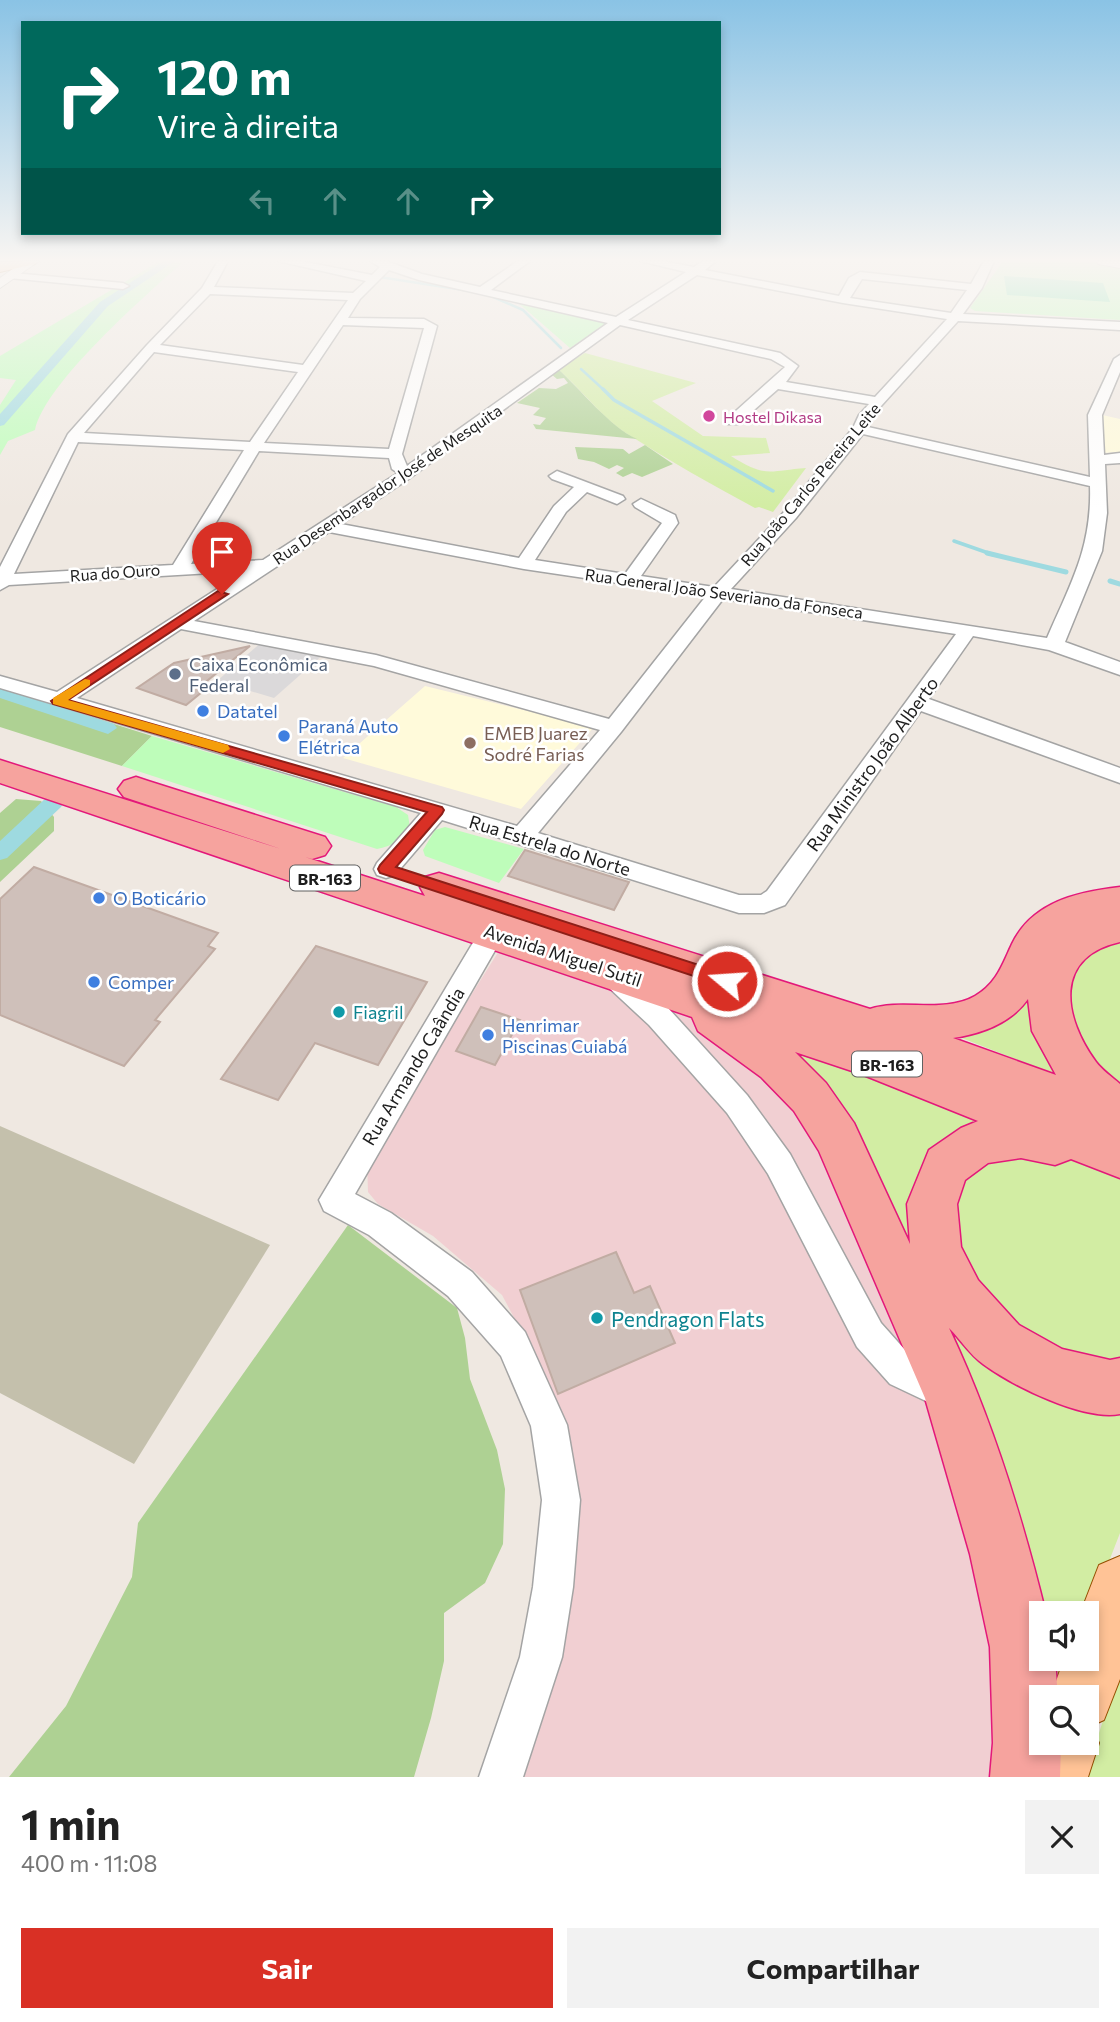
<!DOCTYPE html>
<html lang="pt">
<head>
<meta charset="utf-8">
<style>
	body { margin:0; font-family:Commissioner,sans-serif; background:#f2f2f2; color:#222; height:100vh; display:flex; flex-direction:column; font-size:26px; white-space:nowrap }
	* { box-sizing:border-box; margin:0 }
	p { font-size:23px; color:#767676 }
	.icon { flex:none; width:38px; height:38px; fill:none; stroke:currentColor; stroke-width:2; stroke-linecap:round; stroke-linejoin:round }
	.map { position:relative; height:1777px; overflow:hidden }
	.details { display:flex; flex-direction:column; background:#fff; flex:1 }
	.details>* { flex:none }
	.guide { position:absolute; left:21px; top:21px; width:700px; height:214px; border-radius:0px; box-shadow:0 4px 10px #0003; background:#00695c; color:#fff; overflow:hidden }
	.controls { position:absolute; left:1029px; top:1601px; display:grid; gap:14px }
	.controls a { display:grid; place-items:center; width:70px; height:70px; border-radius:0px; background:#fff; box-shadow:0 4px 10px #0003; font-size:35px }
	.pin { position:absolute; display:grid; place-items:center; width:60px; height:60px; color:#fff; margin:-72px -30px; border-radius:50% 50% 50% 0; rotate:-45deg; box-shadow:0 0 7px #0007 }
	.pin .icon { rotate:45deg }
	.me { position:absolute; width:77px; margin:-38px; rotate:288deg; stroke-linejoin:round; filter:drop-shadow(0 0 5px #0008) }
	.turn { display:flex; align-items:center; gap:24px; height:147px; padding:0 21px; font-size:32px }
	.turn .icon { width:91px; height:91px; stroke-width:2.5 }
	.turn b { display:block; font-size:49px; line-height:60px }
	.lanes { display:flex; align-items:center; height:66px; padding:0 21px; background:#0003; justify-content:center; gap:35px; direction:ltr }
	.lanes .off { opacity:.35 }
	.round { display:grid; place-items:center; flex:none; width:74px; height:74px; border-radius:0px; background:#f2f2f2 }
	.head { display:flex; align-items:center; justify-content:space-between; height:119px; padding:0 21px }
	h1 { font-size:42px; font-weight:700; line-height:52px }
	.primary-button { display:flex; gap:14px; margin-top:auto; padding:14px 21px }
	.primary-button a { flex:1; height:80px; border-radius:0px; background:#d93025; color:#fff; font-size:28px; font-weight:700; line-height:80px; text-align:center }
	.primary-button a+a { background:#f2f2f2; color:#222 }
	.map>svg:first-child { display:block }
	.residential { fill:#dbd9da }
	.commercial { fill:#f1cfd2 }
	.education { fill:#fffada }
	.construction { fill:#c4c0ac }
	.grass { fill:#d2eda3 }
	.forest { fill:#aed193 }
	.park { fill:#befdba }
	.pitch { fill:#79e4ac }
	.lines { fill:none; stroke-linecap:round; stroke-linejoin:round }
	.stream-far2 { stroke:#9edae0; stroke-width:2.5 }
	.stream-far1 { stroke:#9edae0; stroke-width:3.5 }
	.stream { stroke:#9edae0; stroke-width:5 }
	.canal { fill:#9edae0; fill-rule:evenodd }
	.building { fill:#cfc0ba; stroke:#c1aca3; stroke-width:2 }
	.minor-casing { stroke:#a4a4a4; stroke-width:3 }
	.tertiary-casing { stroke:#a4a4a4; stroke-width:2 }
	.primary-casing { stroke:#954f00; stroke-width:2 }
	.trunk-casing { stroke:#e3187a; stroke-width:3 }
	.minor { fill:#fff; fill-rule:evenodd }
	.tertiary { fill:#fff; fill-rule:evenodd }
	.primary { fill:#ffc396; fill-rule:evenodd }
	.trunk { fill:#f6a39e; fill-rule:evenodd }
	.route { fill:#d93025; stroke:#8d1f18; stroke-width:2 }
	.slow { fill:#f59e0b }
	.hotel-dot { fill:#d1479c; stroke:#fff; stroke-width:2.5 }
	.service-dot { fill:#5c6f8a; stroke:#fff; stroke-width:2.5 }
	.shop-dot { fill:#3f7fe0; stroke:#fff; stroke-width:2.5 }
	.education-dot { fill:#8d6e63; stroke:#fff; stroke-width:2.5 }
	.culture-dot { fill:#0f9aa8; stroke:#fff; stroke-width:2.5 }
	.labels { text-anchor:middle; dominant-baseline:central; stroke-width:5; stroke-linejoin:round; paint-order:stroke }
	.far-hotel-label { font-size:16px; fill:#b23c85; stroke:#fff; text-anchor:start }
	.far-street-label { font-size:16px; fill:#1d1d1d; stroke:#fff }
	.shield { fill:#fff; stroke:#616161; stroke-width:2 }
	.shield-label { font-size:16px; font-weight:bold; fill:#1d1d1d }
	.service-label { font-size:18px; fill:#4e5e75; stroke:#fff; text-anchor:start }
	.shop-label { font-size:18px; fill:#366cbe; stroke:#fff; text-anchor:start }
	.education-label { font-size:18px; fill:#785e54; stroke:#fff; text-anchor:start }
	.street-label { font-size:18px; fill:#1d1d1d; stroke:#fff }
	.culture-label { font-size:18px; fill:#0d838f; stroke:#fff; text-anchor:start }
	.near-culture-label { font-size:21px; fill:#0d838f; stroke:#fff; text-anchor:start }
</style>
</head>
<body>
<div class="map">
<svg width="1120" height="1777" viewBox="0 0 1120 1777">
	<rect width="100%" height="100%" fill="#efe8e1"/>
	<path class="residential" d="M263,641L325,653L274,698L217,681Z"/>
	<path class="commercial" d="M502,946L712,1022L813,1119L982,1524L1003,1777H522L572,1547L538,1363L502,1295L433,1236L378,1204L368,1192L367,1161Z"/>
	<path class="education" d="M1098,414L1120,419V452L1099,453Z
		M425,686L565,720L593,728L521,809L343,758Z"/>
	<path class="construction" d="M0,1126L270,1245L134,1464L0,1393Z"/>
	<path class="grass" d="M585,353L696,383L652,401L703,436L766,438L770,453L731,456C766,478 768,471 806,468L773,512L759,507L755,508C712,485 670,461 629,435C602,418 582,390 558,369Z
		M1120,931V1096L1063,1025L1069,965Z
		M1068,934L1069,1080L954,1035Z
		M780,1043L998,1123L930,1156L910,1195L916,1245L1120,1406V1533L1087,1618V1614H1041V1659H1071L1055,1697H1044L1034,1598Z
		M1035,1147L1120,1174V1369L1003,1329L943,1243L961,1168Z
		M1120,1667V1777H1085Z"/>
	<path class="forest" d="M558,369C581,390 610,427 637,439L536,429L533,424L540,425L546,418L533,415L540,408L517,403L539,388L556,389L568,383L564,378L557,379L551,374Z
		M645,445L673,464L642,477L632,473L623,477L616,473L624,468L617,465L609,469L594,462L578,459L575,447L623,449L629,454Z
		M0,688L152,736L122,766L0,727Z
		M16,799L41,801L54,817V831L0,882V813Z
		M348,1225L457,1308L465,1338L470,1379L497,1450L505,1489L503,1544L485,1583L444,1613V1661L431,1718L414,1777H9L66,1706L132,1577L138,1523Z"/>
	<path class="park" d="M160,261H184C146,295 45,383 35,430L8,441L0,455V405L16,380L0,378V356Z
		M1003,261L1120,263V320L975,311L970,308Z
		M515,300L604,320L605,324L570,348Z
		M152,736L396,807L408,815L410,828C401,841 392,846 377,849L122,766Z
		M445,827L524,849L499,883L425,856L423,850L435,830Z"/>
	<path class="pitch" d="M1004,276L1103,283L1110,302L1007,295Z"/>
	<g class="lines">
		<path class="stream-far2" d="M373,276L470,291
			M491,296L523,310L561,348
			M581,369L605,391"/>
		<path class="stream-far1" d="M603,389L614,400L773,491
			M954,541L994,555"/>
		<path class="stream" d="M987,553L1066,572
			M1110,581L1120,584"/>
		<path class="canal" d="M164,261H175L108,306L4,425L0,426V414L100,302Z
			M0,687L114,724L117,728L108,734L0,698Z
			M54,795L61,797L64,802L61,807L7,858L0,860V841L47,797Z"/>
	</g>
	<path class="building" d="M250,646L202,685L208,687L186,705L137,688L174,663Z
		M525,850L629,882L614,910L508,876Z
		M34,867L218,933L208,946L215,949L155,1020L160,1022L124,1066L0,1015V899Z
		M316,946L427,982L378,1065L315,1043L278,1100L221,1079Z
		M481,1007L520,1020L495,1065L456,1051Z
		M616,1252L634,1293L650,1286L675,1343L558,1394L520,1290Z"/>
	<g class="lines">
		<g class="minor-casing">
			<path id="minor" d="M218,261H228L214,287L353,293L366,281L278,261H300L372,275L380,267L370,261H386L422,274L480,287L518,261H530L491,290L616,317L686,272L640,261H662L694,267L703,261H716L705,270L839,296L849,278L860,272L971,284L984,261H994L982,288L963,314L1120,322V330L958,321L872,416L868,427L1090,477L1088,415L1114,359L1120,355V372L1102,415L1104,455L1120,453V463L1105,464L1107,513L1102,551L1065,642L1120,662V675L1049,650L973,636L929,699L1120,768V783L921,711L785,905L764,913H739L442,820L395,875L386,878L377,875L374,869L377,863L421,813L0,688V676L57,692L245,571L9,585L0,590V567L68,434L147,345L202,288ZM389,270L419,280L608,323L407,466L402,454L437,326L424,319L348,318L360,299ZM697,275L843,303L947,319L875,397L786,382L798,366L780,353L628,320ZM862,279L967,290L951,313L850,298ZM210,294L348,300L303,365L160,345ZM343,325L424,328L389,449L264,443ZM620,325L771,359L785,367L728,418V424H738L778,389L869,404L859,415L853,428L784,512L714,587L641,576L678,523L675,515L641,499L633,504L635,507L662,523L625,574L535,560L566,512L587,492L617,504L625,499L623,496L557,471L549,476L552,479L574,487L554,506L519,558L341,524L407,480ZM154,352L298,372L250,442L84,433ZM863,434L1090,486C1092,547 1071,583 1047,638L731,589L796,518ZM78,442L244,450L173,565L14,574ZM259,451L389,458L392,469L398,473L263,560L191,564ZM329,532L524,569L706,596L609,719L376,655L194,621ZM723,599L956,634L767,891L761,895H739L538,833L621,732ZM181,629L374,666L600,730L517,826L77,698Z
				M13,273L123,283L129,286L123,289L9,278L8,276Z
				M492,923L501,926L505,933L355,1194L391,1213L472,1272L525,1332L567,1425L580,1500L573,1587L562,1657L523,1777H479L520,1657L533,1587L542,1500L531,1426L501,1356L448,1296L369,1235L324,1211L319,1200L483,926Z
				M616,967L625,970L669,1009L747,1095L790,1154L881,1323L914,1360L960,1380L965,1393L960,1406L947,1411L890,1384L857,1347L768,1174L727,1113L649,1025L607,986L603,978L607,970Z"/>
		</g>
		<g class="tertiary-casing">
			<path id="tertiary" d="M24,261H39L0,288V278Z
				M1097,261H1120V268L1098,264Z"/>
		</g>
		<g class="primary-casing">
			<path id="primary" d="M37,261L35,264L0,272V262Z
				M1120,1556V1679L1104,1720L1091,1726L1099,1743L1088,1777H1022L1041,1724V1743H1087V1698H1050L1064,1659H1087V1614H1080L1099,1565Z"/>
		</g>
		<g class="trunk-casing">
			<path id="trunk" d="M0,760L281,849L124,797L118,789L124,781L136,777L148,781L325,837L331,846L325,855L312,859L305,857L425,896L420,887L425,877L439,873L870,1009C903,998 943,1014 975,996C997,983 1002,965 1012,944C1032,902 1077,892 1120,887V942C1053,957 1063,1017 1096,1062C1102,1070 1112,1077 1120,1084V1178L1071,1159L1055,1165L1021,1158L988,1163L965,1180L957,1204L961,1247L978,1280L1019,1325L1062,1349L1110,1360L1120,1358V1414C1083,1421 1013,1386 983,1364C970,1355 960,1339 949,1328C992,1419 1022,1516 1046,1614H1041V1659H1055L1058,1698H1041V1743H1061L1060,1777H990L993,1743L990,1647L970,1554L925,1398L819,1151L794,1111L761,1077L698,1031L692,1017L0,783ZM1028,999L1032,1031L1056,1075L953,1038C981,1034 1011,1023 1028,999ZM795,1052L861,1074L978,1121L961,1128L929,1150L907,1204L910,1244L854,1123L826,1083Z"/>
		</g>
		<use href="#minor" class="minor"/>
		<use href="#tertiary" class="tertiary"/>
		<use href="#primary" class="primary"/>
		<use href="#trunk" class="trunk"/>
	</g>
	<linearGradient id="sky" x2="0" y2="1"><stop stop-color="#8ac3e5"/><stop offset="0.51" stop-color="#f8f5f2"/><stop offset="1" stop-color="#f8f5f2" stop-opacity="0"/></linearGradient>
	<rect width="1120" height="510" fill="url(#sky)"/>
	<path class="route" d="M218,591L228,594L68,700L442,807L444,810L442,814L396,867L733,976L735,981L733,985L727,987L380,873L378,869L380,865L427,812L53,704L51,701Z"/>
	<path class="slow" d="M85,679L90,680V685L68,700L228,745L230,749L223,753L53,704V698Z"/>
	<circle class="hotel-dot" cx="709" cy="416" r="7"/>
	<circle class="service-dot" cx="175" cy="674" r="7"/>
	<g class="shop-dot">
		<circle cx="203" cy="711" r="7"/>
		<circle cx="284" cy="736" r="7"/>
		<circle cx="99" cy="898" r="7"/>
		<circle cx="94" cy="982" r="7"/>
		<circle cx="488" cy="1035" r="7"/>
	</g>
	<circle class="education-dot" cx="470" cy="743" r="7"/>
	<g class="culture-dot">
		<circle cx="339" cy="1012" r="7"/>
		<circle cx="597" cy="1318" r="7"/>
	</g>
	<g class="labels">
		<g class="far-hotel-label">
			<text x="723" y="416">Hostel Dikasa</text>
		</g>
		<g class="far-street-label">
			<text transform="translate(387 484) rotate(-34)">Rua Desembargador José de Mesquita</text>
			<text transform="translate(810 484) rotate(-50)">Rua João Carlos Pereira Leite</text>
			<text transform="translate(115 572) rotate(-4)">Rua do Ouro</text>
			<text transform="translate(724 593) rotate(8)">Rua General João Severiano da Fonseca</text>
		</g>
		<g class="shield">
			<rect x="290" y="865.5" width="70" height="25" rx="5"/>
			<rect x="852" y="1051.5" width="70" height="25" rx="5"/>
		</g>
		<g class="shield-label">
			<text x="325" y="878">BR-163</text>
			<text x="887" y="1064">BR-163</text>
		</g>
		<g class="service-label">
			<text x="189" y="664">Caixa Econômica<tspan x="189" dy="21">Federal</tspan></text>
		</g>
		<g class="shop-label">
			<text x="217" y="711">Datatel</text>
			<text x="298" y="726">Paraná Auto<tspan x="298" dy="21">Elétrica</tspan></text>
			<text x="113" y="898">O Boticário</text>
			<text x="108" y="982">Comper</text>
			<text x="502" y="1025">Henrimar<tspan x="502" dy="21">Piscinas Cuiabá</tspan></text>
		</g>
		<g class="education-label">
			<text x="484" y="733">EMEB Juarez<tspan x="484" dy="21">Sodré Farias</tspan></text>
		</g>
		<g class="street-label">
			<text transform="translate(872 764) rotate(-54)">Rua Ministro João Alberto</text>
			<text transform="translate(550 845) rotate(17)">Rua Estrela do Norte</text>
			<text transform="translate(563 955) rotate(18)">Avenida Miguel Sutil</text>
			<text transform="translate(413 1066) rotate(-59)">Rua Armando Caândia</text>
		</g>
		<g class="culture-label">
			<text x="353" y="1012">Fiagril</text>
		</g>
		<g class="near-culture-label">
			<text x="611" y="1318">Pendragon Flats</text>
		</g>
	</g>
</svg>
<div class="controls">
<a><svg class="icon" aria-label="sound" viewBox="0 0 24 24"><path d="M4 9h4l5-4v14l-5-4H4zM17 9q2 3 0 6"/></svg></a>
<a><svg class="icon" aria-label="search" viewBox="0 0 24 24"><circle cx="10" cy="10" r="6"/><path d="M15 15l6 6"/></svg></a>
</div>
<div class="pin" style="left:222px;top:594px;background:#d93025"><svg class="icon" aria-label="arrive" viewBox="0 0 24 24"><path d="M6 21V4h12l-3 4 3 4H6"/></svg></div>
<svg class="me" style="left:727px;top:981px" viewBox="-20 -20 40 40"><circle r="17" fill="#d93025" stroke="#fff" stroke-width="3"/><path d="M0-11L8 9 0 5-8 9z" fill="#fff"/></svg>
<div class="guide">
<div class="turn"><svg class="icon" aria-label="right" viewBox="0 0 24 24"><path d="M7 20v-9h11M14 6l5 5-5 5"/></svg><div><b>120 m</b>Vire à direita</div></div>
<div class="lanes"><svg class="icon off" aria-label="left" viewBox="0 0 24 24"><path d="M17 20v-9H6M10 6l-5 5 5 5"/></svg><svg class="icon off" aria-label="ahead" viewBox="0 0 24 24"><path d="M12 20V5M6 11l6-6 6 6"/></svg><svg class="icon off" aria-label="ahead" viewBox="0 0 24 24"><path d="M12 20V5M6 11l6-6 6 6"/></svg><svg class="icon" aria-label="right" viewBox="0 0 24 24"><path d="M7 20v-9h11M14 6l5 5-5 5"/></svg></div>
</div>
</div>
<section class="details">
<div class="head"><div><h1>1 min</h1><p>400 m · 11:08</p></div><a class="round"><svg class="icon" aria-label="close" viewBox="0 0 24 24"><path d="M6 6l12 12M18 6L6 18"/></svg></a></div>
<div class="primary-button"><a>Sair</a><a>Compartilhar</a></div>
</section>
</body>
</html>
